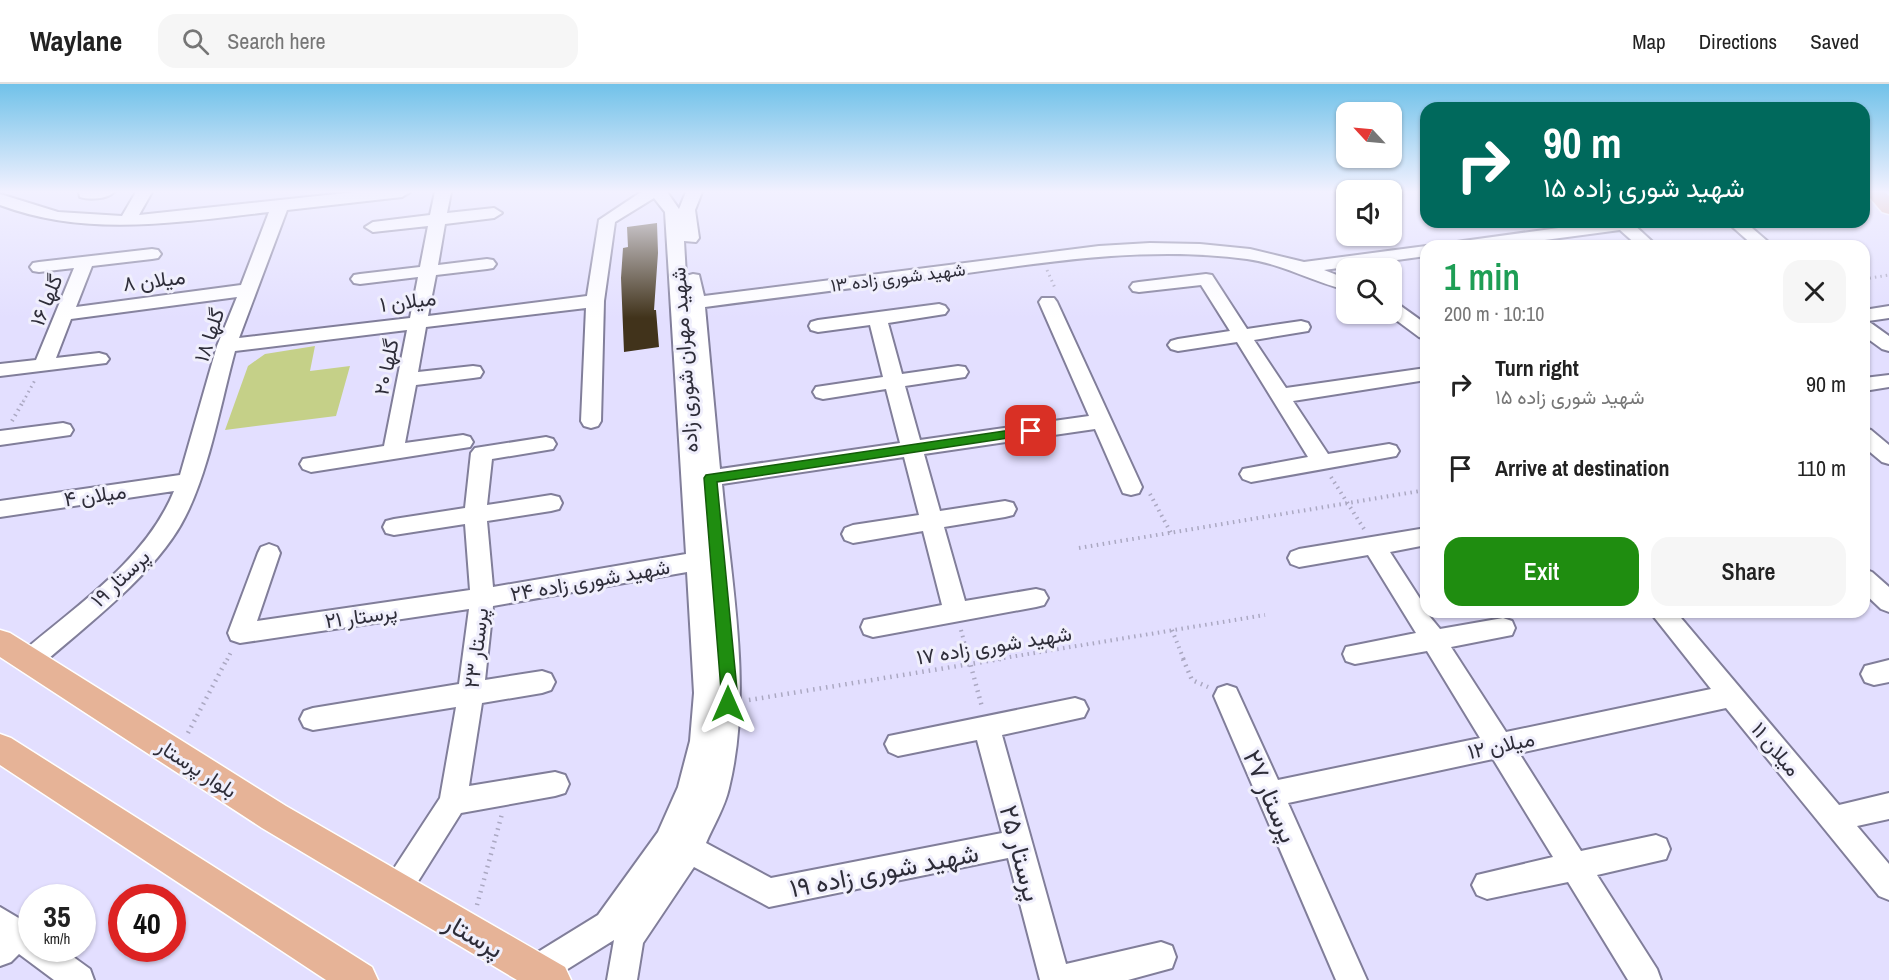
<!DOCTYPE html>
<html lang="en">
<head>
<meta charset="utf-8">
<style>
	body { margin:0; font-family:"Archivo Narrow",Vazirmatn,sans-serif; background:#f6f6f6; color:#222; height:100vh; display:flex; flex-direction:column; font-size:22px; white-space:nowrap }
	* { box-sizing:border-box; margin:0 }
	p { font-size:20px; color:#767676 }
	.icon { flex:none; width:33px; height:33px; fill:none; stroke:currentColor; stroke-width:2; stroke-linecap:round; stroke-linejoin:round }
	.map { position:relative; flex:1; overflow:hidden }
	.side { position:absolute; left:1420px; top:156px; width:450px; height:378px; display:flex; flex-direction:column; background:#fff; border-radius:18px; box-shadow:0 2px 4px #0004 }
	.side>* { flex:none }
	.hud { position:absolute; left:1420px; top:18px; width:450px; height:126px; border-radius:18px; box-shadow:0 2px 4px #0004; background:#00695c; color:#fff; overflow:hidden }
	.needle { width:39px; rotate:296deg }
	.controls { position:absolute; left:1336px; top:18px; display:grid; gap:12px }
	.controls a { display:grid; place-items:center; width:66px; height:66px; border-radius:12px; background:#fff; box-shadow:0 2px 4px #0004; font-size:30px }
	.speed { position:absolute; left:18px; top:800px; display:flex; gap:12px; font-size:30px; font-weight:700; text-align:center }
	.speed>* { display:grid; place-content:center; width:78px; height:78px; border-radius:50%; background:#fff; box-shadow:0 2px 4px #0004; line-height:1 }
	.speed small { font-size:15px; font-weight:400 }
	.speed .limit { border:9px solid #d22; background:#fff; color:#111 }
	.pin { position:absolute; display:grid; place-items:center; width:51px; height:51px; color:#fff; margin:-26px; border-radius:12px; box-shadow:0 3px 9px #0006 }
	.me { position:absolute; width:66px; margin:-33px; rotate:0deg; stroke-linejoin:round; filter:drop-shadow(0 0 4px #0008) }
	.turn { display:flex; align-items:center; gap:21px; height:126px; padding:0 24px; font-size:27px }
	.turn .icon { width:78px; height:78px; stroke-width:2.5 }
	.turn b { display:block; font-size:42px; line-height:51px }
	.round { display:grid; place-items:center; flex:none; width:63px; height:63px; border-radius:18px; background:#f6f6f6 }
	.head { display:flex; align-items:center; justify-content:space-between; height:102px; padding:0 24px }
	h1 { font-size:36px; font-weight:600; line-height:45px; color:#1e9e55 }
	.primary-button { display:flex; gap:12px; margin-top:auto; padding:12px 24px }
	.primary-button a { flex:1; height:69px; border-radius:18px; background:#1f8d10; color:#fff; font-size:24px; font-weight:600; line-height:69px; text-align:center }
	.primary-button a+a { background:#f6f6f6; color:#222 }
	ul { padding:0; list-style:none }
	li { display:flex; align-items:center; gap:18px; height:84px; padding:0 24px }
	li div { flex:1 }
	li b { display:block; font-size:22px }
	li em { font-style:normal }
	header { display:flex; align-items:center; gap:36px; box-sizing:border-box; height:84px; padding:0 30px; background:#fff; border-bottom:2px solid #e0e0e0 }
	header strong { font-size:28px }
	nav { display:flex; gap:33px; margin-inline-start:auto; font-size:21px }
	.search { width:420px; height:54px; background:#f6f6f6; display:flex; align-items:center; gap:15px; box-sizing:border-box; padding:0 21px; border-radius:18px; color:#767676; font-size:22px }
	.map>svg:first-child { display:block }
	.green { fill:#c5d088 }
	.building { fill:#41331b }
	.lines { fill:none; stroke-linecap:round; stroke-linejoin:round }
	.minor-casing { stroke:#817e9a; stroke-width:4 }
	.major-casing { stroke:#fff; stroke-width:3 }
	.path-far2 { stroke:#aba8c2; stroke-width:3; stroke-dasharray:1.5 4; stroke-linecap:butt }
	.path-far1 { stroke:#aba8c2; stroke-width:4; stroke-dasharray:1.5 4.5; stroke-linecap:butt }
	.path { stroke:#aba8c2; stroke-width:4.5; stroke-dasharray:1.5 5; stroke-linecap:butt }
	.minor { fill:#fff; fill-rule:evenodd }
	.major { fill:#e6b397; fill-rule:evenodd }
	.route { fill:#1f8d10; stroke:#145c0a; stroke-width:1.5 }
	.labels { text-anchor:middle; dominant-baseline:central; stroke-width:6; stroke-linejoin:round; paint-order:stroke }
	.far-street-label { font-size:18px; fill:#2e2d39; stroke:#f0effc }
	.street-label { font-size:21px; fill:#2e2d39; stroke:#f0effc }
	.near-street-label { font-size:26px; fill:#2e2d39; stroke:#f0effc }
</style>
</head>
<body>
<header>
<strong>Waylane</strong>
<div class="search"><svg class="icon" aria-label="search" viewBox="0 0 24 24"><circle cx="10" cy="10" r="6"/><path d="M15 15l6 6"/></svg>Search here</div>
<nav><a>Map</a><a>Directions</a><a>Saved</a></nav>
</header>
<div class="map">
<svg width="1889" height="896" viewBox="0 0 1889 896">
	<rect width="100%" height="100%" fill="#e3dfff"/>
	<path class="green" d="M315,262L310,287L350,282L336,332L225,346L248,282L265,270Z"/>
	<path class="building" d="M657,139L658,169L654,226H656L659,263L624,268L621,194L623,164L628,163L627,143Z"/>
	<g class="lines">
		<g class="minor-casing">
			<path id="minor" d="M79,108H114C107,115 90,116 80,113Z
				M136,108H152L139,131L355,108H410L402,113L287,126L239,254L410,234L418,193L360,200L354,199L351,195L354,191L360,190L420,183L428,142L373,148L365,143L373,138L430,131L435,108H451L447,129L494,124L502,129L494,134L445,140L438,181L487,175L493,176L496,180L493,184L487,185L436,191L428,232L587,212L599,136L641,108H667L679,125L686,108H702L695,126L699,154L696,158L684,157L686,192L693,190L699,191L704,212L1099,162L1150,159L1200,160L1250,165L1304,178L1426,162H1427L1426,172L1324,186L1347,195V206C1313,198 1283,180 1247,175C1149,162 1051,177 953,191C870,202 787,212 705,223L720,385L900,359L886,305L823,315L816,313L813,308L816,303L883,293L870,241L818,248L811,246L809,242L811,238L818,236L939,220L945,222L948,226L945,230L888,239L902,290L958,282L965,283L968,288L965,293L958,294L905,302L920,356L1089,332L1039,218L1042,214H1054L1057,218L1142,403L1139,409L1131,411L1123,409L1095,345L924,370L940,427L1005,417L1013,419L1016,425L1013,431L1005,433L944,443L965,517L1036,505L1044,507L1048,514L1044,521L1036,523L873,553L864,550L861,543L864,536L942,521L923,447L853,459L845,456L842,450L845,444L853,441L919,431L904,373L722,400C731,499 753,606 729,704C725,723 713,742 706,759L771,794L1002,749L977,656L898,672L889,668L885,660L889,652L1075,614L1084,617L1088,625L1084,633L1002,651L1066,880L1161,858L1172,862L1176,873L1172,884L1128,896H1040L1008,774L769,823L694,783L643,859L637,896H607L614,856L550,896H524L521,887L525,876L598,831L658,748L678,703L690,657L694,609L687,488L493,522L485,596L542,587L551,590L555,598L551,606L542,609L482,619L469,702L555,688L565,691L569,700L565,709L555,712L461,729L407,815L397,819L387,815L382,805L387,795L440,714L456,623L313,646L304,643L300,635L304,627L313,624L459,600L469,525L240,559L231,556L228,549L258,469L261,463L269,460L277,463L280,469L257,537L470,506L465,440L394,451L386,449L383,443L386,437L394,435L465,424L471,369L475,364L546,353L553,355L556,360L553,365L492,375L487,421L551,411L559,413L562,419L559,425L551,427L487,437L493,503L686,470L665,128L654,114L615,138L604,217L601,337L598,342L591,344L584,342L581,337L586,224L426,243L418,288L473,282L480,283L483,288L480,293L473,294L416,301L405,359L463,351L470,353L473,358L470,363L311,388L303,385L300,380L303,375L384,362L407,246L235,267C221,318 209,387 185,433C158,488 84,543 39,583L30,586L21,583L18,576L21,569C76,522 146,476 174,407L0,433V417L180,391L217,262L237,213L71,235L56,274L99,269L106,271L109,275L106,279L0,292V280L36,276L74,184L39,188L33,187L30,183L33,179L39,178L152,165L158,166L161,170L158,174L152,175L92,182L76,223L241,201L269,128C179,138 87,154 0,121V110L58,128L122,132Z
				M1602,138H1631L1657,162H1638L1620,146L1500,162H1454L1457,158L1463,157Z
				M1727,138H1745L1773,162H1754Z
				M1206,190L1212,191L1247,245L1301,237L1308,239L1310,243L1308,247L1254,256L1286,304L1426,284V296L1293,317L1328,370L1389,360L1396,362L1399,367L1396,372L1251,398L1243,395L1240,390L1243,385L1308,373L1237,258L1178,267L1171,265L1168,261L1171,257L1178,255L1230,247L1201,201L1139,208L1133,207L1130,203L1133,199L1139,198Z
				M1392,218L1398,220L1426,240V255L1419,253L1388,230H1392Z
				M1889,222V234L1868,237L1889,252V267L1882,265L1864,252V226Z
				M1889,291V303L1864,307V294Z
				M63,339L70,341L73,346L70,351L0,361V347Z
				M1864,344L1871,346L1889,361V380L1882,378L1864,363Z
				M1426,444V461L1390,468L1426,524V528L1440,545L1503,534L1512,537L1515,544L1512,551L1451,563L1506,648L1711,605L1650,528H1676L1839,721L1889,709V735L1857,742L1889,780V816L1879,812L1726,624L1519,669L1581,767L1656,751L1666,755L1670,765L1666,775L1597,791L1657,885L1661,896H1628L1568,798L1487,815L1477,811L1472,801L1477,791L1553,773L1493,675L1288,719L1367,896H1336L1214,612L1218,604L1227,601L1236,604L1278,696L1480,654L1427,567L1355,580L1346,577L1343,570L1346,563L1416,549L1368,471L1299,483L1291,480L1288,474L1291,468L1299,465Z
				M1864,485L1872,488L1889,503V528L1881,525L1864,509Z
				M1889,576V598L1874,601L1865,598L1861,590L1865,582Z
				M0,823L32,842V864H61L90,885L94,896H54L19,870L11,878L0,882Z"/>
		</g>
		<g class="major-casing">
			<path id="major" d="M1865,108H1885L1889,112V130L1882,128Z
				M0,546L10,549L286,722L565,883L571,896H517L262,744L0,573Z
				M0,650L11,654L372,883L378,896H326L0,681Z"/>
		</g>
		<path class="path-far2" d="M1047,186L1055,204
			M1864,195L1889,191
			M23,318L35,296"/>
		<path class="path-far1" d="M12,337L24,316
			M1331,393L1364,445
			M1150,410L1171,449
			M1079,464L1426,406
			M961,546L969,576
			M1172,546L1184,576
			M227,576L232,566
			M992,576L1265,531"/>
		<path class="path" d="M969,575L982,623
			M1183,575L1192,596L1208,603
			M749,616L1001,575
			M188,649L227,575
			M477,821L502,730"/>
		<use href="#minor" class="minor"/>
		<use href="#major" class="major"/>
	</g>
	<linearGradient id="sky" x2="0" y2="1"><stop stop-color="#71c2e9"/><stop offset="0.46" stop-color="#f2f1ff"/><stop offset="1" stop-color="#f2f1ff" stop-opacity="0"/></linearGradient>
	<rect width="1889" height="234" fill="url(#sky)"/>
	<path class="route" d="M1031,343L1035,344L1037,347L1035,350L717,398L737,606L733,625L728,627L722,625L720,620L721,606L704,394L706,391Z"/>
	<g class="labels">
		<g class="far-street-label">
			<text transform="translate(898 193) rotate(-7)">شهید شوری زاده ۱۳</text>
		</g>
		<g class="street-label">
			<text transform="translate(154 196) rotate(-7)">میلان ۸</text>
			<text transform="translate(46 216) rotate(-68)">گلها ۱۶</text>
			<text transform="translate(408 217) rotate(-7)">میلان ۱</text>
			<text transform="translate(209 251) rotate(-72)">گلها ۱۸</text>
			<text transform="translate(684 276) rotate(-94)">شهید مهران شوری زاده</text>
			<text transform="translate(386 283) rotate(-79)">گلها ۲۰</text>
			<text transform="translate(95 411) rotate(-8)">میلان ۴</text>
			<text transform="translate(120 494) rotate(-44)">پرستار ۱۹</text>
			<text transform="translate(590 496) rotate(-10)">شهید شوری زاده ۲۴</text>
			<text transform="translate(361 532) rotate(-8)">پرستار ۲۱</text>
			<text transform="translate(994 561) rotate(-9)">شهید شوری زاده ۱۷</text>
			<text transform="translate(476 564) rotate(-83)">پرستار ۲۳</text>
			<text transform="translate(1501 661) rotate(-12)">میلان ۱۲</text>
			<text transform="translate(1776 665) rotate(50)">میلان ۱۱</text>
			<text transform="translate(197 684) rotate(33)">بلوار پرستار</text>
		</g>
		<g class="near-street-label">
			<text transform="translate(1271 712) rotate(66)">پرستار ۲۷</text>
			<text transform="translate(1021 769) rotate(75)">پرستار ۲۵</text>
			<text transform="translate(884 786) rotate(-11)">شهید شوری زاده ۱۹</text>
			<text transform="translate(474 851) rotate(30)">پرستار</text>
		</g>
	</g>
</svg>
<div class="controls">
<a><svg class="needle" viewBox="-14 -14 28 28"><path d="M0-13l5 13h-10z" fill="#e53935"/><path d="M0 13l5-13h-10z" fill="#767676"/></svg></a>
<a><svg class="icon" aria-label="sound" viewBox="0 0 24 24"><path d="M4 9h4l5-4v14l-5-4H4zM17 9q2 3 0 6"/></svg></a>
<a><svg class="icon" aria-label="search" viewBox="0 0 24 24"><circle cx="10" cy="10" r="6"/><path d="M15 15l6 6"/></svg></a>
</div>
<div class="speed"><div>35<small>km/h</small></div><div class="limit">40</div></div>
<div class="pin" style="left:1031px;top:347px;background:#d93025"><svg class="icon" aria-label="arrive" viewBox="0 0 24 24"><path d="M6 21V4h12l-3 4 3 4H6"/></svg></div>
<svg class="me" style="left:728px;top:620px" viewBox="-20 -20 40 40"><path d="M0-17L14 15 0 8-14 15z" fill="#1f8d10" stroke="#fff" stroke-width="4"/></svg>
<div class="hud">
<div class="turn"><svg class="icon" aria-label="right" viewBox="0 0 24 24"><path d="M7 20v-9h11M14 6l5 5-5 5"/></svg><div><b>90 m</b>شهید شوری زاده ۱۵</div></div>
</div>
<section class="side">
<div class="head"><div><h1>1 min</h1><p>200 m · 10:10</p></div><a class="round"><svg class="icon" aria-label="close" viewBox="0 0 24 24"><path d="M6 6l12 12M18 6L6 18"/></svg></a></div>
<ul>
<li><svg class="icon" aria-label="right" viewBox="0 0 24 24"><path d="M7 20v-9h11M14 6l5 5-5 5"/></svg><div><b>Turn right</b><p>شهید شوری زاده ۱۵</p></div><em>90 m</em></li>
<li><svg class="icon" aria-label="arrive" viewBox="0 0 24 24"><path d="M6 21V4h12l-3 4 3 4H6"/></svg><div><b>Arrive at destination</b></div><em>110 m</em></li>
</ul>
<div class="primary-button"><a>Exit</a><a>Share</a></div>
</section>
</div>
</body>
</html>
